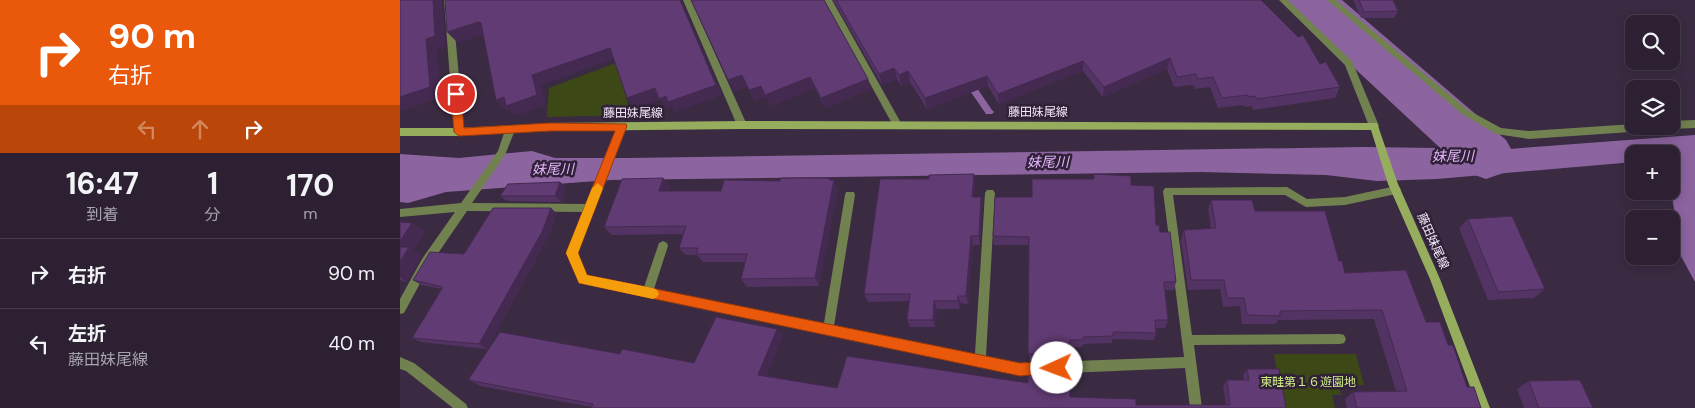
<!DOCTYPE html>
<html lang="ja">
<head>
<meta charset="utf-8">
<style>
	body { margin:0; font-family:"DM Sans","Noto Sans JP",sans-serif; background:#34283a; color:#f1f3f6; height:100vh; display:flex; flex-direction:column; font-size:19px; white-space:nowrap }
	* { box-sizing:border-box; margin:0 }
	p { font-size:16px; color:#a6a3ac }
	.icon { flex:none; width:28px; height:28px; fill:none; stroke:currentColor; stroke-width:2; stroke-linecap:round; stroke-linejoin:round }
	.map { position:relative; flex:1; overflow:hidden }
	.side { display:flex; flex-direction:column; background:#2c2032; width:400px }
	.side>* { flex:none }
	.hud { background:#ea580c; color:#fff; overflow:hidden }
	.fabs { position:absolute; left:1225px; top:15px; display:grid; gap:10px }
	.fabs a { display:grid; place-items:center; width:55px; height:55px; border-radius:10px; background:#2c2032; box-shadow:0 2px 12px #0003,0 0 0 1px #483e4d; font-size:25px }
	.pin { position:absolute; display:grid; place-items:center; width:42px; height:42px; color:#fff; margin:-21px; border:2px solid #fff; border-radius:50%; box-shadow:0 1px 5px #0007 }
	.me { position:absolute; width:55px; margin:-28px; rotate:268deg; stroke-linejoin:round; filter:drop-shadow(0 0 4px #0008) }
	.turn { display:flex; align-items:center; gap:18px; height:105px; padding:0 25px; font-size:22px }
	.turn .icon { width:65px; height:65px; stroke-width:2.5 }
	.turn b { display:block; font-size:35px; line-height:42px }
	.lanes { display:flex; align-items:center; height:48px; padding:0 25px; background:#0003; justify-content:center; gap:25px; direction:ltr }
	.lanes .off { opacity:.35 }
	.eta { display:flex; justify-content:space-evenly; align-items:center; height:85px; text-align:center }
	.eta b { font-size:30px; font-weight:700; line-height:35px }
	ul { padding:0; list-style:none }
	li { display:flex; align-items:center; gap:15px; height:70px; padding:0 25px; border-top:1px solid #483e4d }
	li div { flex:1 }
	li b { display:block; font-size:19px }
	li em { font-style:normal }
	main { display:flex; flex:1; min-height:0 }
	.map>svg:first-child { display:block }
	.green { fill:#3c4916 }
	.water { fill:#8c64a0 }
	.lines { fill:none; stroke-linecap:round; stroke-linejoin:round }
	.stream { fill:#8c64a0; fill-rule:evenodd }
	.river { fill:#8c64a0; fill-rule:evenodd }
	.street { fill:#728150; fill-rule:evenodd }
	.secondary { fill:#96ad5d; fill-rule:evenodd }
	.wall { fill:#533363 }
	.shaded-wall { fill:#442950 }
	.building { fill:#613b73; stroke:#442950 }
	.route { fill:#ea580c; stroke:#983908 }
	.slow { fill:#f59e0b }
	.labels { text-anchor:middle; dominant-baseline:central; stroke-width:5; stroke-linejoin:round; paint-order:stroke }
	.street-label { font-size:12px; fill:#f3e9f8; stroke:#302138 }
	.park-label { font-size:12px; fill:#cfec88; stroke:#302138 }
	.water-label { font-size:14px; font-style:italic; fill:#e6b9fd; stroke:#302138 }
</style>
</head>
<body>
<main>
<section class="side">
<div class="hud">
<div class="turn"><svg class="icon" aria-label="right" viewBox="0 0 24 24"><path d="M7 20v-9h11M14 6l5 5-5 5"/></svg><div><b>90 m</b>右折</div></div>
<div class="lanes"><svg class="icon off" aria-label="left" viewBox="0 0 24 24"><path d="M17 20v-9H6M10 6l-5 5 5 5"/></svg><svg class="icon off" aria-label="ahead" viewBox="0 0 24 24"><path d="M12 20V5M6 11l6-6 6 6"/></svg><svg class="icon" aria-label="right" viewBox="0 0 24 24"><path d="M7 20v-9h11M14 6l5 5-5 5"/></svg></div>
</div>
<div class="eta">
<div><b>16:47</b><p>到着</p></div>
<div><b>1</b><p>分</p></div>
<div><b>170</b><p>m</p></div>
</div>
<ul>
<li><svg class="icon" aria-label="right" viewBox="0 0 24 24"><path d="M7 20v-9h11M14 6l5 5-5 5"/></svg><div><b>右折</b></div><em>90 m</em></li>
<li><svg class="icon" aria-label="left" viewBox="0 0 24 24"><path d="M17 20v-9H6M10 6l-5 5 5 5"/></svg><div><b>左折</b><p>藤田妹尾線</p></div><em>40 m</em></li>
</ul>
</section>
<div class="map">
<svg width="1295" height="408" viewBox="0 0 1295 408">
	<rect width="100%" height="100%" fill="#3a2b42"/>
	<path class="green" d="M216,63L231,115L147,117L149,88Z
		M874,354H956L964,385H939L941,395H932L935,408H883Z"/>
	<path class="water" d="M1295,135V282L1276,247V222L1271,190V154H1234V162L1037,179L977,181L926,175L801,172L211,180L46,192L8,203L0,202V154L59,158L132,151L155,158H228L963,147L1109,149Z"/>
	<g class="lines">
		<path class="stream" d="M567,77L570,78L592,110L594,112L592,114H586L564,82L563,80Z"/>
		<path class="river" d="M887,0H942L1106,140L1115,156L1106,172L1086,179L1066,172L894,12Z"/>
		<path class="street" d="M44,0H52L64,132L59,136L54,132Z
			M283,0H291L347,125L345,128H339L337,125Z
			M424,0H432L501,123L503,126L501,129H495Z
			M879,0H888L952,61L979,126L977,129H971L969,126L945,65Z
			M927,0H936L1068,110L1101,128L1129,131L1234,124V126H1264L1259,130L1129,139L1096,134L1062,114Z
			M1295,120V128L1271,129L1267,126H1271V121Z
			M222,123L227,127L177,253L187,275L244,287L258,246L259,243L263,241L267,243L268,246L254,289L424,323L445,195L446,192H454L455,195L434,326L575,354L585,193L587,190H593L595,193L586,356L620,363L784,357L763,191L765,188L887,187L907,199L945,197L996,186L999,187L1001,190L999,193L996,194L945,205L906,207L885,195H773L792,335L940,334L944,335L946,339L944,343L940,344L794,345L802,408H790L785,368L620,375L183,284L179,282L167,253L183,212L67,211L30,265L4,313L0,314V299L22,259L55,212L0,217V209L61,203L98,151L105,130L110,126L115,130L105,155L72,203L187,204L217,127Z
			M0,357L14,363L66,404L68,408H53L6,371L0,369Z"/>
		<path class="secondary" d="M342,121L977,123L998,184L1040,279L1090,408H1078L1030,279L988,184L971,130L342,129L150,131L59,136H0V128H59L150,123Z"/>
	</g>
	<path class="wall" d="M433,0H861L920,64L940,87L935,98L853,110L852,106L845,107L844,105L818,108L810,87L795,89L793,85L774,87L767,69L703,97L683,71L599,104L588,86L527,109L510,82L501,86L497,79L482,85Z
		M953,0H993L998,11L994,18H961Z
		M468,79L471,89L425,108L415,88L370,106L366,97L355,101L347,86L334,91L328,80Z
		M694,174L731,185L756,225L760,232L776,282L774,290H765L768,320L765,328H756V333L754,340L712,339V343L683,344L682,347H670L669,359L629,361V245H594L593,236L693,179Z
		M263,178L270,187L268,191H321L380,181L434,180L438,189L419,286L347,287L341,279L346,262H303L297,255H286L279,248L283,234L212,235L204,227Z
		M160,182L166,188L161,202L107,201L100,196Z
		M575,183L574,197H581L582,206L580,245H573L568,304L560,303V309H537L535,327H510L507,320L509,301L468,302L464,294Z
		M811,200L855,211L939,261L945,273L1026,322L1048,345L1067,387L1081,408H947L945,399L953,392L996,391L974,319L878,320L875,324H842L840,306L823,307L820,289L788,290L781,240L784,230L811,229L808,210Z
		M151,208L157,214L148,237L87,349L21,342L12,338L42,289L21,285L13,280Z
		M1068,219L1145,289L1134,298L1088,300L1059,228Z
		M0,222L25,231L13,250L22,256L7,282L0,280Z
		M377,329L383,336L366,376L437,388L670,397L736,405H826L823,386L827,380H844L843,375L847,369L886,408L191,407L81,386L68,380L220,354L294,363Z
		M1129,381L1193,408H1124L1117,389Z"/>
	<path class="shaded-wall" d="M33,0H42L46,47L37,50L42,97L2,111L0,109V97L26,39Z
		M280,0H282L281,1L322,95L275,112L272,107L266,109L260,99L235,109L227,98Z
		M78,22L88,33L58,43L47,32Z
		M210,48L217,58L141,85L146,105L116,116L109,109L106,111L96,100L104,97L132,75Z
		M770,58L767,69L703,97L704,87Z
		M683,61V71L599,104L598,94Z
		M494,68L497,79L482,85L479,74Z
		M508,71L510,82L501,86L499,75Z
		M342,75L348,85L334,91L328,80Z
		M587,76L588,86L527,109L525,98Z
		M410,77L415,88L370,106L366,97L355,101L349,90L361,86Z
		M468,79L471,89L425,108L421,98Z
		M574,174L575,183L574,206L572,197Z
		M263,178L270,187L266,199L259,191Z
		M429,178L433,187L434,180L438,189L419,286L415,278Z
		M160,182L166,188L161,202L155,196Z
		M581,197L582,206L580,245L579,236Z
		M151,208L157,214L148,237L87,349L79,344Z
		M12,223L25,231L13,250L22,256L7,282L0,277V241Z
		M571,236L573,245L568,304L566,296Z
		M558,296L560,303V309L558,301Z
		M534,301L537,309L535,327L533,320Z
		M377,329L383,336L364,381L358,375Z"/>
	<path class="building" d="M0,0H33L35,36L26,39L30,87L0,97Z
		M45,0H280L316,85L268,102L266,96L259,99L255,88L227,98L210,48L132,75L137,95L106,106L104,97L96,100L81,23L78,22L47,32Z
		M291,0H424L468,79L421,98L410,77L365,95L361,86L349,90L342,75L328,80Z
		M436,0H861L898,37L903,35L920,64L926,62L940,87L857,99L855,96L848,97V95L822,98L813,77L798,79L796,74L777,77L770,58L704,87L683,61L598,94L587,76L525,98L508,71L499,75L494,68L479,74Z
		M959,0H993L998,11L964,12Z
		M574,174L572,197H581L579,236H571L566,296H558V301H534L533,320H507L510,294H464L480,179H529V175Z
		M694,174L731,176V185L754,186L756,225H759L760,232H770L776,282H764L768,320H755L756,333L713,332V336L683,337V340H670V352L628,354L629,237L593,236L595,197H632V179H694Z
		M263,178L259,191H321L324,180L380,181L381,178H429V180H434L415,278L341,279L347,254H296L298,248H279L286,226L204,227L222,179Z
		M160,182L155,196H100L108,184Z
		M811,200H852L855,211H925L939,261H942L945,273L1006,270L1026,322H1040L1048,345H1053L1067,387H1074L1081,408H957L953,392L1007,391L982,310L880,311V316L847,315L844,298H827L824,280H791L784,230L816,228Z
		M93,208H151L142,232L79,344L12,338L43,287L13,280L30,252L64,254Z
		M1112,216L1145,289L1098,292L1068,219Z
		M0,222L12,223L0,241Z
		M0,247H9L0,262Z
		M316,317L377,329L358,375L437,388L447,356L628,383V370L670,369V397L736,399V405H830L827,380H849L847,369H879L886,408H191L193,404L68,380L100,332L220,354L222,349L294,363Z
		M1180,380L1193,408H1139L1129,381Z"/>
	<path class="route" d="M56,91L61,94L64,128L150,123L226,124L227,126L178,253L187,275L620,363L657,361L662,363L664,368L662,372L620,376L179,283L166,253L215,131H150L59,136L54,132L51,94Z"/>
	<path class="slow" d="M198,183L203,188L178,253L187,275L253,288L257,290L259,294L257,297L253,299L179,283L166,253L192,188Z"/>
	<g class="labels">
		<g class="street-label">
			<text x="638" y="112">藤田妹尾線</text>
			<text x="233" y="113">藤田妹尾線</text>
			<text transform="translate(1033 241) rotate(66)">藤田妹尾線</text>
		</g>
		<g class="park-label">
			<text x="908" y="382">東畦第１６遊園地</text>
		</g>
		<g class="water-label">
			<text transform="translate(1053 156) rotate(-1)">妹尾川</text>
			<text transform="translate(648 162) rotate(-1)">妹尾川</text>
			<text transform="translate(153 169) rotate(-1)">妹尾川</text>
		</g>
	</g>
</svg>
<div class="fabs">
<a><svg class="icon" aria-label="search" viewBox="0 0 24 24"><circle cx="10" cy="10" r="6"/><path d="M15 15l6 6"/></svg></a>
<a><svg class="icon" aria-label="layers" viewBox="0 0 24 24"><path d="M12 4l9 5-9 5-9-5zM3 14l9 5 9-5"/></svg></a>
<a>+</a>
<a>−</a>
</div>
<div class="pin" style="left:56px;top:94px;background:#d93025"><svg class="icon" aria-label="arrive" viewBox="0 0 24 24"><path d="M6 21V4h12l-3 4 3 4H6"/></svg></div>
<svg class="me" style="left:657px;top:368px" viewBox="-20 -20 40 40"><circle r="19" fill="#fff"/><path d="M0-13L10 11 0 6-10 11z" fill="#ea580c"/></svg>
</div>
</main>
</body>
</html>
